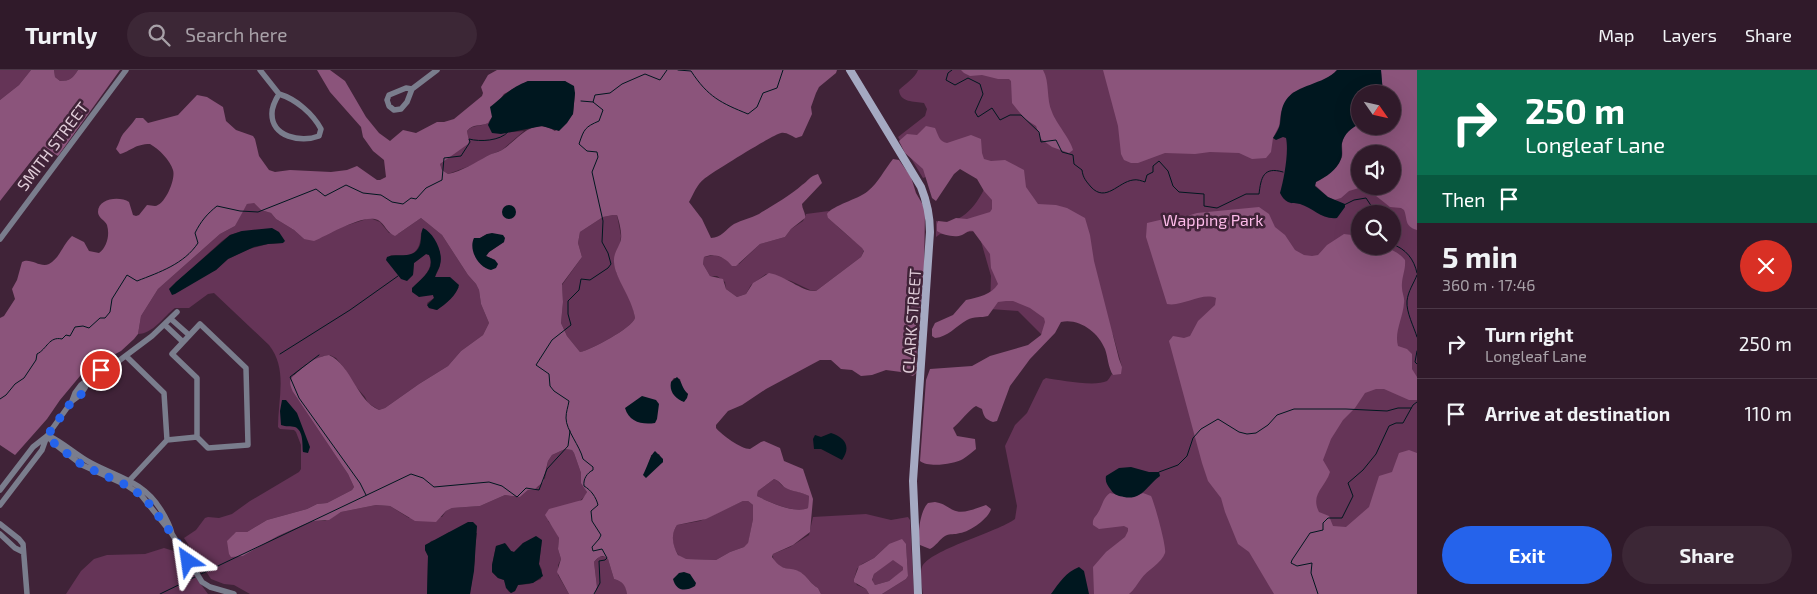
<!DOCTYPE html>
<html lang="en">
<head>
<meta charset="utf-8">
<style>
	body { margin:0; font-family:"Exo 2",sans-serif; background:#3c2736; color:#f1f3f6; height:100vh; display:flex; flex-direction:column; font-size:19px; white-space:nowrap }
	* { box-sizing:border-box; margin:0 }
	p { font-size:16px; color:#a8a1a8 }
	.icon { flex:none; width:28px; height:28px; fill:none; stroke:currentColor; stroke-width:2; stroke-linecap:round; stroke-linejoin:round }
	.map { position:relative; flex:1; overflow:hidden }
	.details { display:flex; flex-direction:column; background:#301a2a; width:400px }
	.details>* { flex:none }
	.hud { background:#0b6e4f; color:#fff; overflow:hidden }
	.needle { width:32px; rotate:124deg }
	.tools { position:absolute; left:1351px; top:15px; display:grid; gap:10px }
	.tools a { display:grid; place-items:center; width:50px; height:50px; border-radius:50%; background:#301a2a; box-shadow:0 5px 20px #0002,0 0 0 1px #4b3847; font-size:25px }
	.pin { position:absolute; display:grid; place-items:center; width:42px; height:42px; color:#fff; margin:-21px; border:2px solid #fff; border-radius:50%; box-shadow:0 1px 5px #0007 }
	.me { position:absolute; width:55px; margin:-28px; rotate:328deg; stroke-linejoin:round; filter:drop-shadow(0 0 4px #0008) }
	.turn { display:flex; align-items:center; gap:18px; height:105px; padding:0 25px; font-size:22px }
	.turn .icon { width:65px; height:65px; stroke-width:2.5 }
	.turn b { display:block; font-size:35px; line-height:42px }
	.then { display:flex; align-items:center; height:48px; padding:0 25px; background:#0003; gap:10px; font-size:19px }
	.round { display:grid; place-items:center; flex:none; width:52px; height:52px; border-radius:26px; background:#3c2736 }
	.headline { display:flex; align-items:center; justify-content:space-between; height:85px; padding:0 25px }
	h1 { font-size:30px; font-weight:700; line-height:38px }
	.cta { display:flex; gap:10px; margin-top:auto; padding:10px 25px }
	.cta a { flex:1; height:58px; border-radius:30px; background:#2563eb; color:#fff; font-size:20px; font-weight:700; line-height:58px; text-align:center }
	.cta a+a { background:#3c2736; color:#f1f3f6 }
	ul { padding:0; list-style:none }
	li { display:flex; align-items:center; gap:15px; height:70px; padding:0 25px; border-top:1px solid #4b3847 }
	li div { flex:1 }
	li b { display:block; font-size:19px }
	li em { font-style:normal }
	header { display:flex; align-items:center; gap:30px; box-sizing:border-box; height:70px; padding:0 25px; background:#301a2a; border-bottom:1px solid #4b3847 }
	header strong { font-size:24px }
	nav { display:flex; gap:28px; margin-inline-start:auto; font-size:18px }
	.search { width:350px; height:45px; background:#3c2736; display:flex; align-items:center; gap:12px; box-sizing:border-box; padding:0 18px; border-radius:28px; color:#a8a1a8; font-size:19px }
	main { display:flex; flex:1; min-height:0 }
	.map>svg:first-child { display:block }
	.green { fill:#653457; fill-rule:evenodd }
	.forest { fill:#8b547b; fill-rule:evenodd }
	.water { fill:#00171f }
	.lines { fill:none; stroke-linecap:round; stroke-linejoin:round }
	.stream { stroke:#00171f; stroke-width:1 }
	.street { stroke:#7a7d8d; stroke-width:5.5 }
	.secondary { stroke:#a5a9c2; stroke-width:8 }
	.route { stroke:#2563eb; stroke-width:9; stroke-dasharray:0 16.2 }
	.labels { text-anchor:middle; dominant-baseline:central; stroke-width:5; stroke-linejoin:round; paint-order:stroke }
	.street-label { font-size:16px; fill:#e0cdd9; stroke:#402338 }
	.park-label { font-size:16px; fill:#fdbbe9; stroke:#402338 }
</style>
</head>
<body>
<header>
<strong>Turnly</strong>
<div class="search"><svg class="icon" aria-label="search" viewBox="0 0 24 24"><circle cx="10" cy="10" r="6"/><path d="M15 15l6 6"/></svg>Search here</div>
<nav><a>Map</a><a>Layers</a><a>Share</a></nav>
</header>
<main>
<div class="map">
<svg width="1417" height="524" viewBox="0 0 1417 524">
	<rect width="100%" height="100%" fill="#402338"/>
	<path class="green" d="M0,0H31L19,15L0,30Z
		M54,0H78C73,8 70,11 60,11L55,7Z
		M918,0H1396L1417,35V524H923C922,516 919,505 922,497C929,480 998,462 1015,449L1017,436L1005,376L1015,355L1027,343L1043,310L1046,308C1059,310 1095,317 1107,311C1109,309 1110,307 1112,304L1113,305L1122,297L1113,265L1088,226L1041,264L1018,241L990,239L991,206L978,161L940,164L936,167V151C963,157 979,132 988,111L982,87L923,108L898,67L925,46L927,39L924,33C914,31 900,33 899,20C905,14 915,8 918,0ZM1360,24H1392V56H1360ZM1360,84H1392V116H1360ZM1360,144H1392V176H1360Z
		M490,51L488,55L513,62L524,61L502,80L487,86L475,94L448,104L442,100L440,94L469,71L467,61C474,53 483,58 490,51Z
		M250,133H254L261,140L271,143L276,149L294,160L304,169L370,148L380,152L389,163L398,164L421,148L442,165L468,205L476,214L479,220L481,234L489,253L483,265L461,281L448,296L419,314L385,338L379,340L368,333L365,327L351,311L345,299L336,288L330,285L323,286L305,295L294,304L293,322L348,404L354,417L352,420L327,433L317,434L307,439L267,450L247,462L234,464L229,477V484L243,486L278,466L303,455L314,451H325L341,442L376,435L390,436L409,448L442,447L446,441L452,438L480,436L505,425L520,427L528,420L538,417L545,408L548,391L552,385L565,379L572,380L574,383L581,403V410L587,422C584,432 558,444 548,451L555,459L559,468L558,479L561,489L558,495V505L569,524H470L475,490V477L477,463L449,462L436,470L431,471L425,480L428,486L427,524H250L234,515L224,514L211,509L184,468L196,460L205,448L208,447L219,448L232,444L250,431L299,402L301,399V375L296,362L294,360L280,359L278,357C278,329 288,299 269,275L214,223L208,224L189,238H175C164,246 153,264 138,264L141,246L158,219L220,164L235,156L241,143L247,134ZM242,161L283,173L268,174L249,179L228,189L216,200L169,219L222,171L230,165ZM427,161L440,182V196L435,207L459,217L448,231L437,240L429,238L427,233L434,228L433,225L413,218C422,208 435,199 429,185L426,184L414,193L413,205L390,185C410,187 420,186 421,163ZM542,470L539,494L542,500L541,509L529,514L518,515L515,521L511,523L508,521L504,510L498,508L492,502V495L496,476L506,474L511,481L514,482L523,473Z
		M829,141L828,148C835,153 839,159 846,164C852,170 859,173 864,180L861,187L816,221L810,220L791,211L766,204L751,215L746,224L737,227L726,219L725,212L717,206H710L703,194L704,187L715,185L739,194L760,174L785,167L791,159L803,151L806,144Z
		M613,145H617L621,166L616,202L632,233L635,248C632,258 591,280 580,282L567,266L561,253L563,232L562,215L582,187L578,173L580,162L603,147Z
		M774,409C779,411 780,414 784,417C792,422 801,421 809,426L808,438C796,444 769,432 757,426L758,421Z
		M743,431H748L753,435V449L748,474L744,477L730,482L716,490L682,489C673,480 669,466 677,455L700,451Z
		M866,444L891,450L908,447L910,450L914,524H882L906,509L908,506L906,474H889L874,488L862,494L857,499L854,509L857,515L866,519L869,524H821L818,518C811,514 809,509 803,504C793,496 772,502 773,484L790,477L809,465L813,447Z
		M164,478L177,482L208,524H66L81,501L94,489L107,485L145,484Z
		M606,486L608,489L614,509C623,512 626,514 627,524H595L597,517L594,492L599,487Z
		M893,489L903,496L904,500L889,511L875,515L872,511L874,504Z"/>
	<path class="forest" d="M31,0H54L55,7L60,11C70,11 73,8 78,0H120L58,86L46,79L39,81L0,131V30L19,15Z
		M317,0H330L345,11L366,47L379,63L390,71L403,60L416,63L437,52H444L454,49L482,26L483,23L481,17L488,5L497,0H837L836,3L819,17L816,23L811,37L812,44L802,66L796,68C791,66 787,62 781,63C776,63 711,103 704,109C697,114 693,125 689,132L702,149L711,168C721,168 726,159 734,154C742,150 751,148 759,144C773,135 790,126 802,115C808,111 810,106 818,104L822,113L820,115L802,134C802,139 806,143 805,148L791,159L785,167L760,174L736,196H732C726,188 715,182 704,187L703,194L710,206L723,209L726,219L737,227L746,224L753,213L769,203C786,206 802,222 816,221L861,187L864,181L862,178L828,148L827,144C833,135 857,130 868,121C879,112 884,100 893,89L899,90L911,107L916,123L923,135L925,142L924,203L921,232L916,254L917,302L913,306L901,302L886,300L872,305L861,306L852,300L841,299L831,290H820L766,319L742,335L728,341L716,355V358C722,365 741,379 750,379L761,372L764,371L780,378L784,391L803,399L813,429L810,462L793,475L773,484L772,487C784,505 791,494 803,504C809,509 811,514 818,518L821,524H627C625,514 623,512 614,509L608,489C603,483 598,487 594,492L597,517L595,524H569L557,502L561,489L558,479L559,468L545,445L549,439L582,430L587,422L581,413V403L574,383L572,380L565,379L552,385L548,391L543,412L535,419L528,420L520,427L505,425L480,436L452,438L446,441L436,452L415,451L390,436L376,435L341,442L329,450L314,451L303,455L278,466L243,486L231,487L229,484L227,471L236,462H247L267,450L307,439L317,434L327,433L352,420L354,417L348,404L293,322C287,309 291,308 301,299C310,291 317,287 329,285C352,296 356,330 379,340L385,338L419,314L448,296L461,281L483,265L489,253L481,234L479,220L476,214L468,205L442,165L421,148L395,166C387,163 385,154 378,150C364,143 328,165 314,171L304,169L294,160L276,149L271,143L261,140L254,133L247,134L235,156L220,164L158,219L141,246L138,264L134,269L121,281L85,300L60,330L47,349L16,384L15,385L0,375V248L4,246L15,229L12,219L17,210L22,192C30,187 40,198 49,194C60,188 63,174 72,166L84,172L89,181L99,183C107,177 110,165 107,155C105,150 98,148 98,142C98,128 120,126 129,132L133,145L136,146L139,145L147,135C150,135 152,136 155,136C165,135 176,109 173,100C170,90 159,79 150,74C135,74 131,81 120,84L116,79C119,74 120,68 123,64C128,58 132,54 136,48H143L148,53L178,45L197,25L207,27L223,37L226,51L236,60L253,66L255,69L259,86L269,100L275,102L290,100L331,102L347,100L357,96L377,110H380L386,107L384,90L373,81L363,67L361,57L330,22ZM528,11H565L575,23L573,44L555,61C531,46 518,70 502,80C497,83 492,83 487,86C475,93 462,101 448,104L442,100L440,94L468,74L469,71L467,61C473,53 480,57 488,53L492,47L493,35L498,32L504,24ZM613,145H617C619,151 622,162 621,169C620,176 613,183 614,192C615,209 632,227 635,248C632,258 591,280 580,282L567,266L561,253L563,232L562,214L582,187L578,173L580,162L603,147ZM487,164L504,172L489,182L486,186L495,190L474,184V168H480ZM674,308L680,309L682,318L688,324L682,331L678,328L671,312ZM659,384L663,392L644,405L650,393L651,385ZM774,409C779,411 780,413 784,417C791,422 800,421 809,426L808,438C795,444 769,432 757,426L758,421ZM743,431H748L753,435V449L748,473L744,477L730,482L716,490L686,489L678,485C673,476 670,465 677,455L706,449Z
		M961,0H1043C1050,12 1046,29 1052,42C1056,53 1071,70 1073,80L1069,83L1052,77L1041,69L1036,56L1025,49L1012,33L1011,11L1009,9H998L982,5L970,6L964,3Z
		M1103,0H1337L1332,5L1319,13L1292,23L1281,42L1279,56L1273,68L1271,82L1266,88L1252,89L1239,83L1210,82L1195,84L1165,83L1138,93H1131L1124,90L1121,84L1118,56Z
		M1381,0H1417V160C1404,156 1408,150 1404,140L1401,138L1390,137L1366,118H1359L1349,121L1341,128L1334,130L1328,127L1315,115L1316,112C1325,108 1338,97 1342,87C1343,83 1342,78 1342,74C1343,65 1351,57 1360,54V56H1392V24H1383ZM1360,84H1392V116H1360Z
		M926,56L935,58C938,64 939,72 947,73L971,65L981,69L982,83L984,89L991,91L1005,90L1024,100L1026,117L1038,134L1056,135L1067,138L1085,148L1090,165L1094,191L1119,289L1122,297L1121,304L1113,305C1108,298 1108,287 1105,279C1098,262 1079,248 1061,252L1055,263L1030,289L1010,316L997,351L993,352C985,349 984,347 982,339L976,336C970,339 959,353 953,358L957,366L975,369L976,379C972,382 968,386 963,389C954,394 929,398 920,391L926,310L930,299L972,296L990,286L1028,275L1041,265L1045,252L1044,248L1030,238L1013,231H1006L998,232L988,246C981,248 974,246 967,250C956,256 948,267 935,268L932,266V259L935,253L953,245L966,230C979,227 991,225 998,214L991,198L990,184L973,161C968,160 967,163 962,165C955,168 943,165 937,161V154L938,151L947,152L956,148L967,149L990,142L992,139V130L984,121L977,109L960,99L954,104L936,131L932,128L923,99L905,83L899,71L907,64L917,65Z
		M1259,137L1269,144L1275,157L1285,165L1295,180L1304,185L1312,186L1318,185L1327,175L1344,164L1360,166V176C1377,176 1394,176 1405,190C1406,200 1401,208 1402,218C1402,223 1405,228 1404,233C1403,248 1394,262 1398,276L1407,279L1412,284V299L1417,307V330H1409L1384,319H1376L1365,323L1355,338L1343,350L1331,369L1323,390L1330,402C1325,418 1310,424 1319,442L1329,446L1333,456L1346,457L1369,437L1379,406L1392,402L1399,383L1409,380L1417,383V524H1274L1249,482L1238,474L1225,442L1221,428L1208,411L1202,393L1169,271L1173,266L1184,268L1190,266L1198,251L1215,235L1216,228C1201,222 1183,237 1167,234L1146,167L1147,153L1164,149H1177L1197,143Z
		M1110,423C1123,426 1130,430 1143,423L1151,426C1154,431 1167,478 1165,483C1162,493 1147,500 1141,509C1137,514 1134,520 1129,524H1094L1093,497L1106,482L1125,467L1128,461V458L1124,456L1099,459L1093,455C1092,448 1096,447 1099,441C1103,434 1103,428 1110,423Z
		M935,432C945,434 945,436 953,440C963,445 976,438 986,435L991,439C989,448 970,462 960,463C954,465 951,463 945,466C939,470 936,476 930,479L920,475C917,465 920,441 928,433Z
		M902,469L906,474L908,506L906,509L882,524H869L866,519L854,512V509L859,496L874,488L889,474ZM893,490L903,497V500L889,511L875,515L872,510L874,504Z"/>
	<path class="water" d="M1337,0H1381L1383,23L1360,24V54C1352,57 1344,64 1342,73C1341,78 1343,84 1341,89C1337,100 1326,107 1316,112L1315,116L1328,127L1345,134V137L1337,148C1322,150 1313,138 1300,134C1296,133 1292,134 1288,132C1284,130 1282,127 1280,123C1284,109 1289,82 1286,68L1283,67L1276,70L1273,68C1276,63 1279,59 1280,54C1281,45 1281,37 1286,30C1297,14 1323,15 1337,0Z
		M528,11H565L574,16L575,23L573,44L567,53L559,61L542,56L501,64L492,63L488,55L492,47L490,37C506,25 508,19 528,11Z
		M502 142a7 7 0 1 1 14 0a7 7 0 1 1-14 0Z
		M272,158L279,162L285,171L283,173L268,174L254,177L228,189L216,200L175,224L172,225L169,219L176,212L230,165L242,161Z
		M423,158C434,163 444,183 440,195C439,199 436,203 435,207H450L459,215C457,225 446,234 437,240L429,238L427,235L434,228L433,225L419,227L412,222V218C422,208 436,199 429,185L426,184L414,193L413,205L407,211L401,209L386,190L387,187C398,182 414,191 420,175C422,169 420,164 423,158Z
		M492,163L503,165L505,168L504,172L489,182L486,186L495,190L498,194L496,198L491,200C479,198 468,180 474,168H480L487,164Z
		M677,307C682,311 682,319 688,324L687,328L684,332C675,328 669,322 671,312Z
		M642,326L656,330L659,334L657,349L655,353C642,355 629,352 625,338Z
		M282,330H286L297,343L310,377L308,383L303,382C302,375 304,361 295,357C291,356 286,357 281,355L280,341Z
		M831,363C846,368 851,377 842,390L821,379H814L813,369L815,365L821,367Z
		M655,381L663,389V392L646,408L643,405C647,398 650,385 655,381Z
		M1131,397L1149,402H1159L1160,406C1148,414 1142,431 1124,427C1119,426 1114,425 1111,420C1107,415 1105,412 1106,406L1119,398Z
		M468,452H473L477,456L474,501L470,524H427L428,486L425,480V475Z
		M536,466L542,470L539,494L543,506L533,513L518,515L515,521L511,523L506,518L504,510L498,508L492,502V495L496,476L505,473L511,481L514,482L523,473Z
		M1079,497L1084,501L1089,524H1051C1059,513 1066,502 1079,497Z
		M684,502L690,504L696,513L695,516C685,522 676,521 673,509L679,503Z"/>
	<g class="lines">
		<path class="stream" d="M678,0L691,1C708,27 721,33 748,44L757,37L763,23L777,18L783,0
			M952,0L948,3L946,10L955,15L968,8L980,14L983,24L975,42L978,47L992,38L1000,50L1010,45H1021L1039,62L1041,72L1056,70L1062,82L1073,85L1074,94L1082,100C1083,108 1086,111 1091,117C1106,133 1118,112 1133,110C1137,109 1142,111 1145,112L1147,105L1153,102V96L1159,91L1168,101L1173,116L1179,122L1204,124V136L1217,138L1246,124H1259C1261,108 1263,96 1283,102
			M581,31L593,32
			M1344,135L1354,130L1366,128L1374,140L1389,144
			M1392,145L1398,153L1397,156L1392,159
			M1392,174C1406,179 1414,189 1417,203
			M1417,205C1414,213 1408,221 1407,231C1406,242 1414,257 1417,267
			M1417,281L1415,292L1417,294
			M280,284L350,240L398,206
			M319,285L290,307L299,328L360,413L366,425
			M0,329L6,325L15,314L24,308L36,290L37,284C47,279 49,266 62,269L66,265L70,266L75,257L83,256L89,258L100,248H105L110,242L112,229L127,205L137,211C160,202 184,194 198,173L195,163C201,151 207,144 217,136L240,141L258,142L316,119L325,126L346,115L363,123L381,125L392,132L403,134L411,128L416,129L426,118L442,110L444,88L461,86L470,72L469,69C480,72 500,71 508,62
			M1159,402L1178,395L1187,386L1193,368L1201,359L1218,349L1239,362L1247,364L1256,363L1268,355L1277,345L1294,339H1346L1387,341L1398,338H1411
			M201,504L411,404L423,408L434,417L489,412L502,416L517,427L526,418L539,420L547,399L568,376L570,361
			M160,524L195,507
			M594,524L600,513L599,491L605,490L607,488L602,479L593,481L592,477L599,469L601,465L592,451L591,441L598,435C596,427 591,420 584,416C583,409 587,403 593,400V397L583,389C580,376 566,360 566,348C566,342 568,337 569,331L554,321L550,316L549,304L536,295L552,270L571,255L568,244V231L579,220L581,209L590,210L608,198L611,194L608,183L602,172L603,151L592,102L598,87L597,82L587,81L579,74C584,59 585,57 599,51L603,40L593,32L595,25L610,23L622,14L645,4L660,10L667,0
			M1318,524L1311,503L1312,493L1297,496L1291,493L1292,490L1310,463L1323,460V453L1328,448H1342L1353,426L1348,413L1363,400L1376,384L1389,356L1396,353H1403L1413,335L1417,332"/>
		<path class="street" d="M260,0L279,24C276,29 272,37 272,43C271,67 301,73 319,66L321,59C313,44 296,29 279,24
			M412,19L406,18L389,25L387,30L389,36L394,40L401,39L407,32L412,19L437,0
			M0,169L126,0
			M171,249L189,265
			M200,254L246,298L248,375L208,378L197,367V308L172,284Z
			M165,255L183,272
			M126,286L164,323L167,370L127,413
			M72,331C81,326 85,320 88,311
			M47,366L56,375L82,395L126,415L141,425L172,464L202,512L210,517L234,524
			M49,366C64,373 76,385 91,393C119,408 143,411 161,440C166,448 170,455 172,464
			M167,370L197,367
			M0,420L33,377L47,366
			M0,435L42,380L47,366L72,331L75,323L81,315L96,303L120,290L152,266L177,242
			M0,454L19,469L23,474L27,524
			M0,464L15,478L23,482"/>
		<path class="secondary" d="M850,0L921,117C927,132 930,145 930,162L913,411L918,524"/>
	</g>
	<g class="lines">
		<path class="route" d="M101,300L88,311L86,318L79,327L72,331L47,366L56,375L82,395L126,415L144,427L172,464L188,491"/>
	</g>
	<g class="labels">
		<g class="street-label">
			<text transform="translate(52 76) rotate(-53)">SMITH STREET</text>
			<text transform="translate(911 251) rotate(-86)">CLARK STREET</text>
		</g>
		<g class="park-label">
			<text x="1213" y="149">Wapping Park</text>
		</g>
	</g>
</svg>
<div class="tools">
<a><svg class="needle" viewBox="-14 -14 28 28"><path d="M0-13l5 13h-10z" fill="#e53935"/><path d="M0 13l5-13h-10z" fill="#a8a1a8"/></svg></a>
<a><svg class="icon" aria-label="sound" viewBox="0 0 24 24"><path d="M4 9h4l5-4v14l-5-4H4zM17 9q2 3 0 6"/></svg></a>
<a><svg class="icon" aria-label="search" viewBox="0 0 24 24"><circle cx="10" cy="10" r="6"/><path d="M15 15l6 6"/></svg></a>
</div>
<div class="pin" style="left:101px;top:300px;background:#d93025"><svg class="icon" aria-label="arrive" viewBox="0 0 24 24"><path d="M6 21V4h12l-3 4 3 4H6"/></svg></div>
<svg class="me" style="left:188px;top:491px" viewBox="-20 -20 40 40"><path d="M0-17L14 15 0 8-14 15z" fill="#2563eb" stroke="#fff" stroke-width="4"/></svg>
</div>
<section class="details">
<div class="hud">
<div class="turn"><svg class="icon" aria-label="right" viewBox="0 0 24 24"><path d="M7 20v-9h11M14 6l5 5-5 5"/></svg><div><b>250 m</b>Longleaf Lane</div></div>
<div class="then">Then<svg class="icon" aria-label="arrive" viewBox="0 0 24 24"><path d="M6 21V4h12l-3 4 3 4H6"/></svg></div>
</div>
<div class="headline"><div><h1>5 min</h1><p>360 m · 17:46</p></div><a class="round" style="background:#d93025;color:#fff"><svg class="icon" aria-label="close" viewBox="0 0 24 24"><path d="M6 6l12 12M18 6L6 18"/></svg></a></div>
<ul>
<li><svg class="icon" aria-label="right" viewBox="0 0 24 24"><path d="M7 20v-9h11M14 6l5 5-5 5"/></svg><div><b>Turn right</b><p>Longleaf Lane</p></div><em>250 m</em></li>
<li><svg class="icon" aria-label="arrive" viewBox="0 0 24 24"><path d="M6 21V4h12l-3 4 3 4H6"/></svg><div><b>Arrive at destination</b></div><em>110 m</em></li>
</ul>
<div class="cta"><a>Exit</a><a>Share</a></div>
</section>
</main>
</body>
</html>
